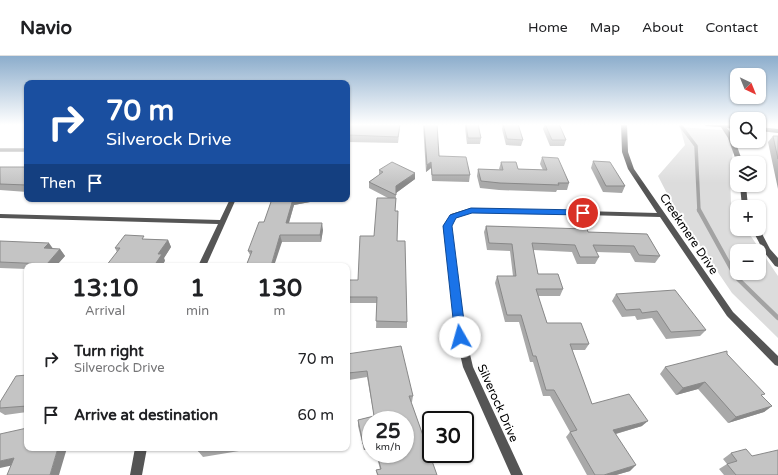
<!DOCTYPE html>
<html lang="en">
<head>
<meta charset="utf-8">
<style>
	body { margin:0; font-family:"Varela Round",sans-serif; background:#f2f2f2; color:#202124; height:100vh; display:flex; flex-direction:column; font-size:15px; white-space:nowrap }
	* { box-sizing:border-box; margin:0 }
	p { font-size:13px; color:#757577 }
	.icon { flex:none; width:22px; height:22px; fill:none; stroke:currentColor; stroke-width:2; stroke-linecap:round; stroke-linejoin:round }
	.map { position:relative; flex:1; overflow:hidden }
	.side { position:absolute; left:24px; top:207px; width:326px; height:188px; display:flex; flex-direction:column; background:#fff; border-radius:8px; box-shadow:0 1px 3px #0004 }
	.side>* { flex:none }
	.banner { position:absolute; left:24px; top:24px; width:326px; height:122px; border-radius:8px; box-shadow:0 1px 3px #0004; background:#1a4fa0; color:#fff; overflow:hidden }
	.needle { width:26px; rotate:137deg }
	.controls { position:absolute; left:730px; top:12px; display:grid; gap:8px }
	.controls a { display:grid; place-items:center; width:36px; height:36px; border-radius:8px; background:#fff; box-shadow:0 1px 3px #0004; font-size:20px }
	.speed { position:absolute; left:362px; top:355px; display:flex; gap:8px; font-size:20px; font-weight:700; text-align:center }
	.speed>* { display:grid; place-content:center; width:52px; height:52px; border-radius:50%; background:#fff; box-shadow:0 1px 3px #0004; line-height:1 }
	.speed small { font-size:10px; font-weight:400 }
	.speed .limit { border:2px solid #111; border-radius:6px; background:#fff; color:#111 }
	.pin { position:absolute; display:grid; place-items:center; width:34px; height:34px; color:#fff; margin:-17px; border:2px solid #fff; border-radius:50%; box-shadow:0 1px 4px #0007 }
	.me { position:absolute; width:44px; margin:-22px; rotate:353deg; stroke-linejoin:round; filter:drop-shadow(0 0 3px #0008) }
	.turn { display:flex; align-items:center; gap:14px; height:84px; padding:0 16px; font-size:18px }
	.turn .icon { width:52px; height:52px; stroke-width:2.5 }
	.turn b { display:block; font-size:28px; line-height:34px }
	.then { display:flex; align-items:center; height:38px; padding:0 16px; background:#0003; gap:8px; font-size:15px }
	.eta { display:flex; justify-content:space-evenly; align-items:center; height:68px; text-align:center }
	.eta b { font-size:24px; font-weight:800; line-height:28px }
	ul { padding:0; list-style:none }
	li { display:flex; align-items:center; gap:12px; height:56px; padding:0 16px }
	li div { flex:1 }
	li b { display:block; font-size:15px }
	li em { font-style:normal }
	header { display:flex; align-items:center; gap:24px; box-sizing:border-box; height:56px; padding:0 20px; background:#fff; border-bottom:1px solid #e0e0e0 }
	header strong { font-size:19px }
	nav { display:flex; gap:22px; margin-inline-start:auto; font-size:14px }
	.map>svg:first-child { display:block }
	.green { fill:#dcdcdc; fill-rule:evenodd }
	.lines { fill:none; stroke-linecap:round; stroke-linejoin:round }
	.stream-far1 { stroke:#a3a3a3; stroke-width:3.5 }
	.stream { stroke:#a3a3a3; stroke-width:4.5 }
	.street { fill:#555; fill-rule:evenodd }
	.wall { fill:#a9a9a9 }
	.shaded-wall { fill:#898989 }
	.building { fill:#c4c4c4; stroke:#898989 }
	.route { fill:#1a73e8; stroke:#114b97 }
	.labels { text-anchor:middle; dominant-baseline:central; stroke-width:4; stroke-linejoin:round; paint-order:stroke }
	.street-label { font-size:12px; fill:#000; stroke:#fff }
</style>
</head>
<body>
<header>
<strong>Navio</strong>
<nav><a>Home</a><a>Map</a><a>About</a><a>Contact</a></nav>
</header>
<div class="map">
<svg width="778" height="419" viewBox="0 0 778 419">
	<rect width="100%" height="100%" fill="#fff"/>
	<path class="green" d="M680,71L736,75L730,117L731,150L737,159V173H746L778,220V282L732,237L675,153L658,120L685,89ZM737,195H759V217H737Z"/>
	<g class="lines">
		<path class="stream-far1" d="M681,70L696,90L699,155
			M0,94H27"/>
		<path class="stream" d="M699,154L736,221L778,262"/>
		<path class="street" d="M621,68H627L628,96L634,113L733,256L778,300V310L775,309L727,260L660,161L472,156L456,162L451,170L466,281L473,311L523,419H511L463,311L456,281L443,170L451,158L471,152L657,157L628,113L622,96Z
			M703,68L737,69V73L727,72L734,82L743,107H737L728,82L721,71L706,70Z
			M759,71L778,73V77L759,75Z
			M740,129H746L748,151H742Z
			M230,143H236L206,210H198L218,168L0,162V158L220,164Z
			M759,172L770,193L778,202V211L775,210L764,196L752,173H759Z
			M135,392H147L142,419H130Z"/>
	</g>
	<path class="wall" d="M423,68L439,100L470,119L469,126L432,125L431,112L426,116Z
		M465,68H478L481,82L480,88H467L465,72Z
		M503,68H518L523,84L521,90L506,89L502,73Z
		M545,68H559L566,84L564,90H550L543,73Z
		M400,71L398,87L348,86V79Z
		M773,80H778V133L768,86Z
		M542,101L569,127L567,134H557L556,136L499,134L480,132L477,120L478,113L500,114L499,113L501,106L518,113L543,114L540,108Z
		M593,105L625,130L622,137L603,136L591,112Z
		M0,111H27V136L0,134Z
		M379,114L415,123L396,137L395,155L397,185L407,266V272H376L377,247H347V224H358L388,142L369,132V126L379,119Z
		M272,143H310V146L294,149L289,167L323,174L321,186H282L246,210L250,199L248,195L264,166Z
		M486,170L588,176L647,178L660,200L655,207L635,206L630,197L596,196L599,201L595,208H577L572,196L533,194L538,218L563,233L560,240H538L547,267L589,288L585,294H572L592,348L642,370L616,378L630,415L616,419H587L566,381L570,376L550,340H543L533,306H530L519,266H505L495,227L497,220H513L510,195L487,194L484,176Z
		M146,183L168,184L171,191L164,202L165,205L117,196L115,192Z
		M0,185L53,193H60L65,200L56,210H27V213L0,212Z
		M616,238L706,274L700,280L666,283L652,262L637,264L635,260L622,261L612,245Z
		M347,298L413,340L412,346H411L437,419H377L376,414L380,413L376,398H405L371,364V392L364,394L358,370V364L374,360L367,321L349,324L347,311Z
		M727,298L762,341L772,350L764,356L728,367L698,333L676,339L660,318L665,311Z
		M27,319V356L5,359L0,356V346Z
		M199,392H239V395L203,401L198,395Z
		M731,397L752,400L778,419H724L719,413L727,408L723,403Z"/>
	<path class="shaded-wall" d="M431,106V112L426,116L427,109Z
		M415,117V123L396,137V146V130Z
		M293,143H310V146L294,149L287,173L286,167Z
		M322,167L323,174L321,186L320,179Z
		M280,179L282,186L274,210H271Z
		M168,184L171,191L164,202L165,205L162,210H154L158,198Z
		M49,187L54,194L44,192Z
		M60,193L65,200L56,210H49L47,208Z
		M705,326L698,333L676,339L683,332Z
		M772,350L764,356L728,367L736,361Z
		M648,365L642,370L608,380L613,374Z
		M371,386V392L364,394L363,388Z
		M58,392H67L59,419H50Z
		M14,402L23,407L0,412V405Z
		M636,409L630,415L616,419H604Z"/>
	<path class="building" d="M350,68H400L398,81L348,79Z
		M424,68H437L439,100L466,101L470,119H432L431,106L427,109Z
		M466,68H478L481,82H468Z
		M503,68H518L523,84L507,83Z
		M545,68H559L566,84H552Z
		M773,80H778V103Z
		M542,101L558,102L569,127H558L559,129L500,127L481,125L478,113L503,114L501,106H516L518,113L547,114Z
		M593,105L610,106L625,130H606Z
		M392,106L415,117L396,130V139L369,126L383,116L379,114Z
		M0,111H27V129L0,128Z
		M377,142H396L395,155H398L397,185H405L407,266L376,265L377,241H347V224H358L360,180H374Z
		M272,143H293L286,167H322L320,179H280L271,210H287H246L252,195H248L259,166H264Z
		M486,170L587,173L588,176L647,178L660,200L639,199L634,190L593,189L599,201H580L575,189L532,187L538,218H558L563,233H536L547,267H581L589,288H570L592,348L629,338L648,365L613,374L636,409L604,419H595L570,376L577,374L554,334H546L536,300H533L521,259H507L497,220H516L512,188L489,187Z
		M125,179L144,180L142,183L168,184L158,198H162L154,210H106L120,192H115Z
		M0,185L49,187L44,192L60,193L47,208L0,206Z
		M675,234L706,274L671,276L657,255L642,257L640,253L626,254L616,238Z
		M401,290L413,340H409L437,419H378L376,414L381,413L377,398H405V364H371V386L363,388L358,364L374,360L367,315L348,317L347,311V298Z
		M727,295V298L765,338L761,339L772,350L736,361L705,326L683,332L665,311Z
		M27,319V350L0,352V346L16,320Z
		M27,372V392H58L50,419H7L14,402L0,405V378Z
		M199,392H219L198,395Z
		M746,393L752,400L778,394V419H736L727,408L737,405L731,397Z"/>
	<linearGradient id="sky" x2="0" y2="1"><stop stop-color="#8cadcc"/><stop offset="0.54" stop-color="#fff"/><stop offset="1" stop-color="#fff" stop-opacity="0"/></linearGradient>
	<rect width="778" height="127" fill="url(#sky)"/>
	<path class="route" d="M471,152L583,154L587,157L583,159L472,157L456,162L452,170L466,281L464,284H457L455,281L443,170L450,159Z"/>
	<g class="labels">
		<g class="street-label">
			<text transform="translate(689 178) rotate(56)">Creekmere Drive</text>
			<text transform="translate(498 347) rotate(66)">Silverock Drive</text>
		</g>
	</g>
</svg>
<div class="controls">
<a><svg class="needle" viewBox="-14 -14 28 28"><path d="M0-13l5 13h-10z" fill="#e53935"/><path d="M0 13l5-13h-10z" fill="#757577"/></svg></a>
<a><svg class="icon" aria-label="search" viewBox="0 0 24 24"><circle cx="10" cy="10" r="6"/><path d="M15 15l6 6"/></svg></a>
<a><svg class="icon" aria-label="layers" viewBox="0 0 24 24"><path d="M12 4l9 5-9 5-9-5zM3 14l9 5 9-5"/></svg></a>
<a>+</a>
<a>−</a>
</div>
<div class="speed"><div>25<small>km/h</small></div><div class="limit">30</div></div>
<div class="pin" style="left:583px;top:157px;background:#d93025"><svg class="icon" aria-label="arrive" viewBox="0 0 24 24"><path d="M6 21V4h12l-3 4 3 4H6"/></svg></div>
<svg class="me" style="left:460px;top:281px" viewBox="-20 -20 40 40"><circle r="19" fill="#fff"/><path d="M0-13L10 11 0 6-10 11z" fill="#1a73e8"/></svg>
<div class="banner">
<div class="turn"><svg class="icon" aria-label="right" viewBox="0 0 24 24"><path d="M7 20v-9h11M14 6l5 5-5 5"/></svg><div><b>70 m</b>Silverock Drive</div></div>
<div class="then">Then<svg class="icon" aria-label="arrive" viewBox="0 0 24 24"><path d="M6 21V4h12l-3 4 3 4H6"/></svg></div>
</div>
<section class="side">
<div class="eta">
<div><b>13:10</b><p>Arrival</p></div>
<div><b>1</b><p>min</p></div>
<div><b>130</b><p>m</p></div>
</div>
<ul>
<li><svg class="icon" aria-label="right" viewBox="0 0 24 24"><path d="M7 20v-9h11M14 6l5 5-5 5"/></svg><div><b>Turn right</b><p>Silverock Drive</p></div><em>70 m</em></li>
<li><svg class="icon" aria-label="arrive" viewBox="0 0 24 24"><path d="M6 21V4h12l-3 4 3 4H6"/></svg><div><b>Arrive at destination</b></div><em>60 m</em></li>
</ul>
</section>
</div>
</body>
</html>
